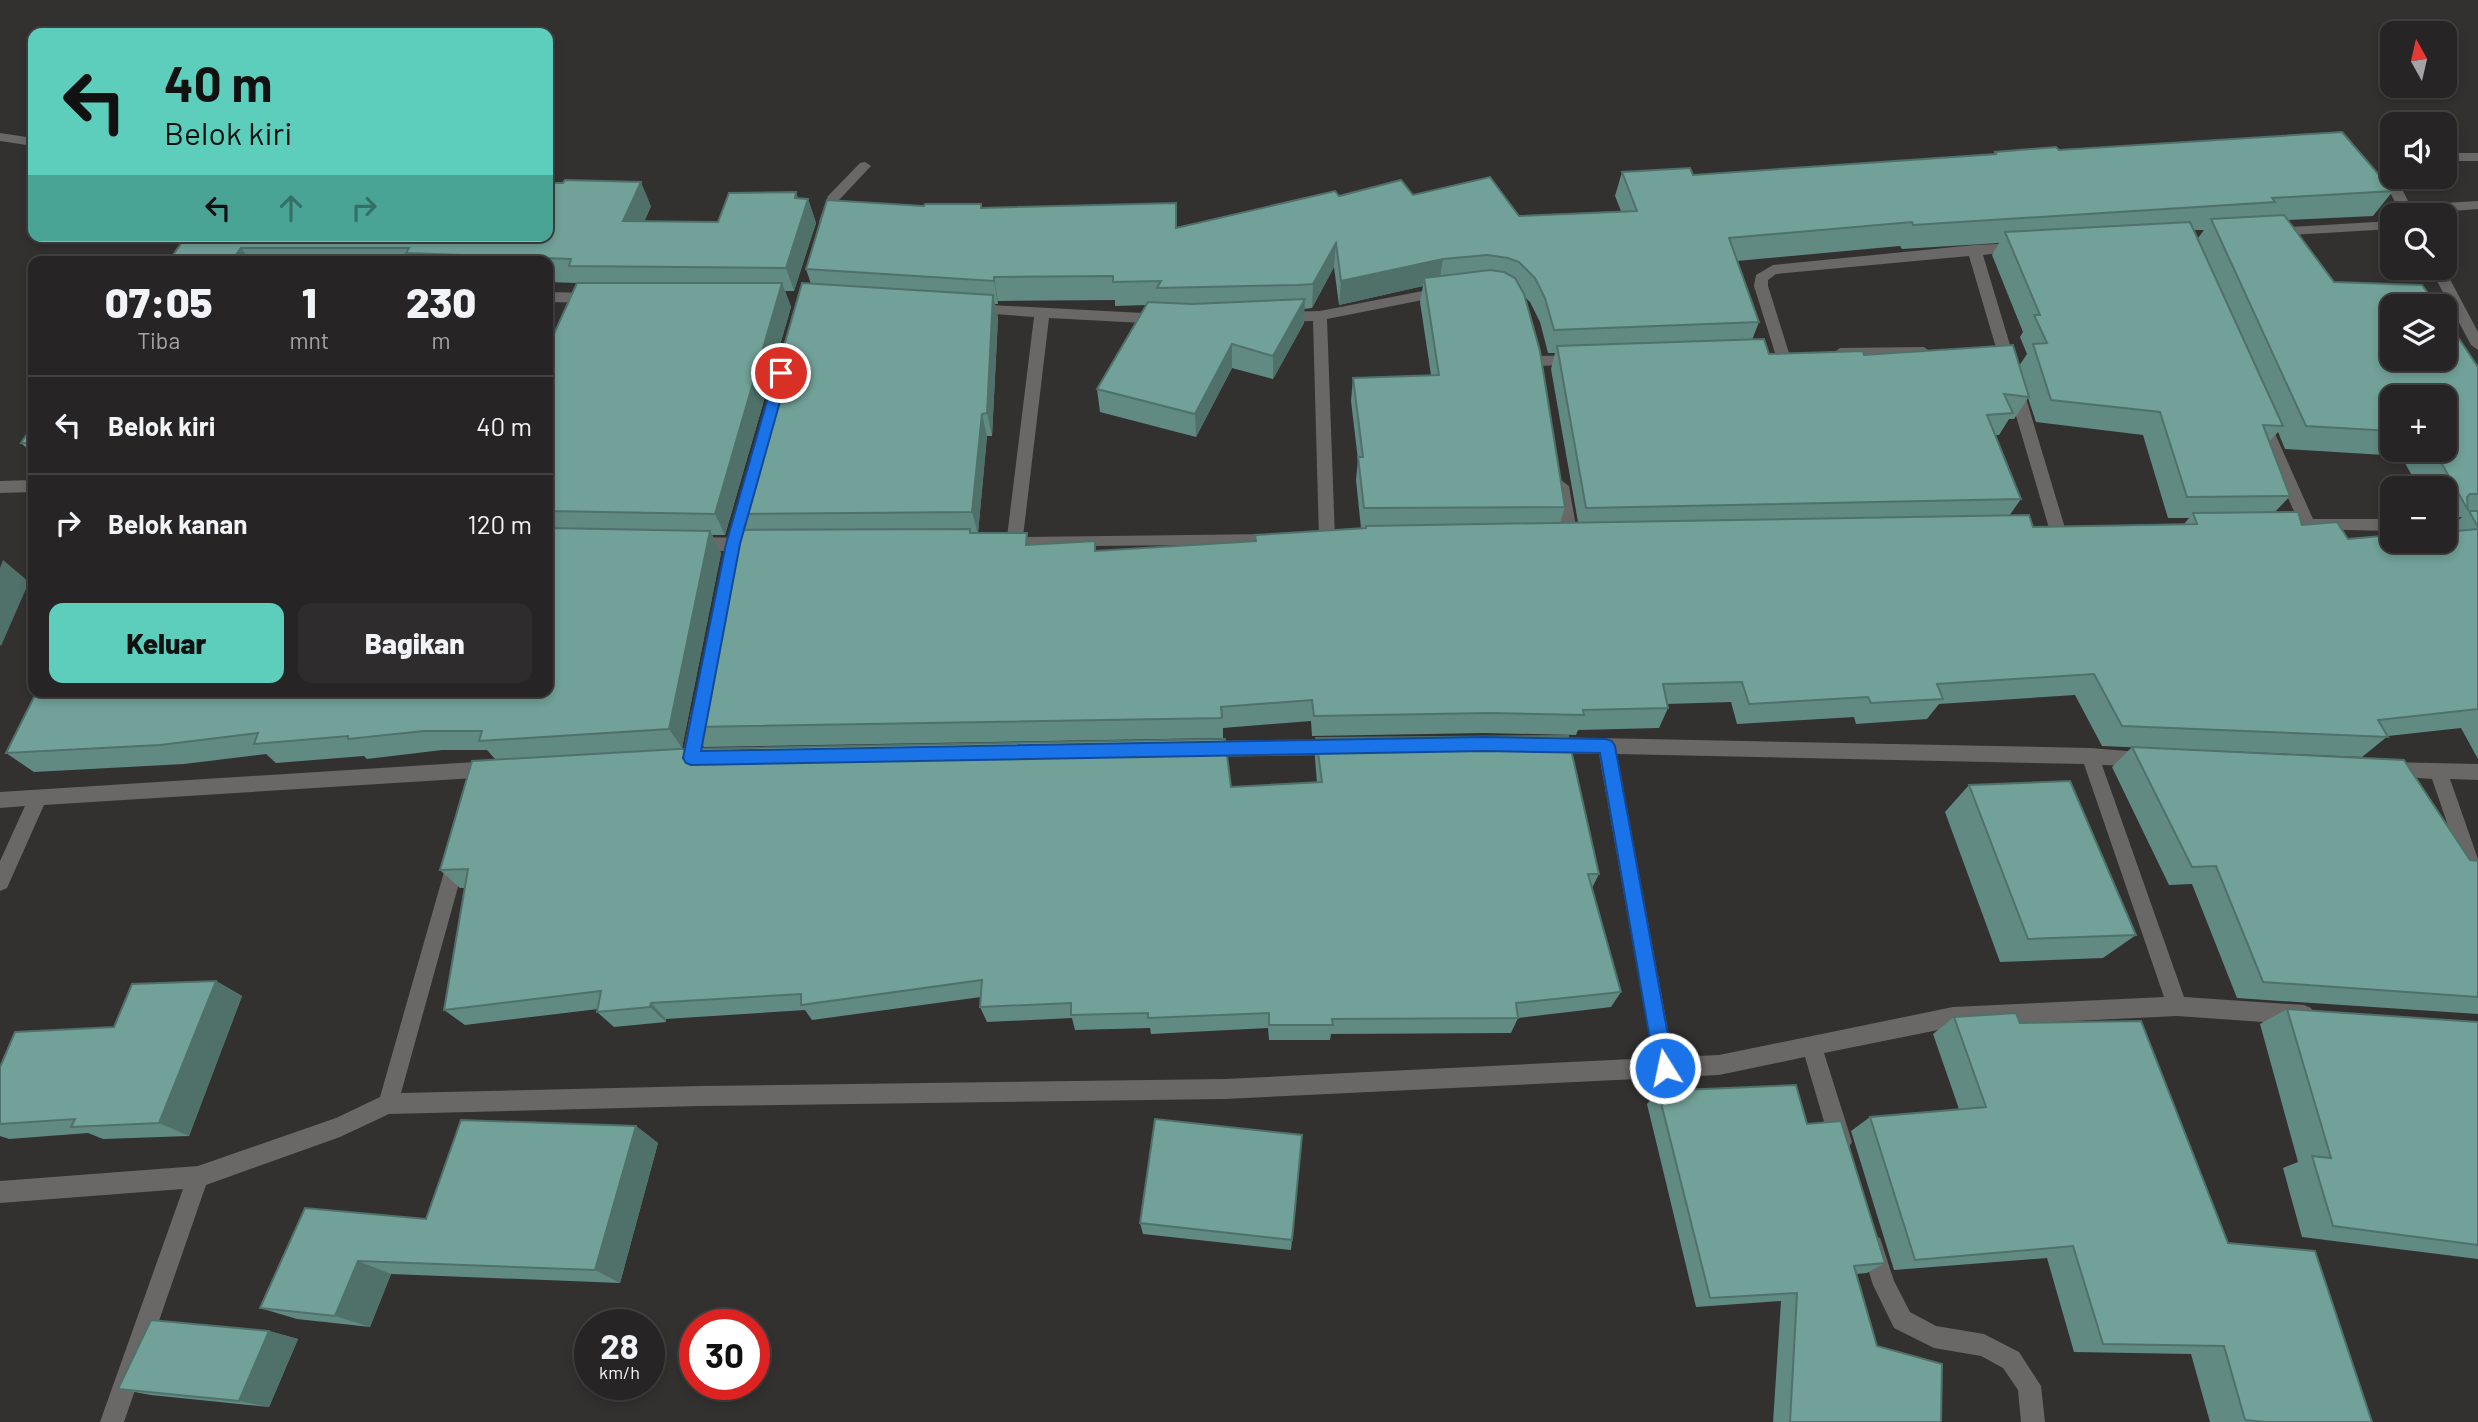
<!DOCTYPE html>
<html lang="id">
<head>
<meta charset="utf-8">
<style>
	body { margin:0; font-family:Barlow,sans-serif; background:#2e2c2c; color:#f1f3f6; height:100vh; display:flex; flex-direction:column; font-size:26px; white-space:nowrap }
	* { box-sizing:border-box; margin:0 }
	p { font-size:23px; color:#a4a4a6 }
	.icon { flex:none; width:38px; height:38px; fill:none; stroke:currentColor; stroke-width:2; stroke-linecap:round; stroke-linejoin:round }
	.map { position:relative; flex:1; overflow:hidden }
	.panel { position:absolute; left:28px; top:256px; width:525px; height:441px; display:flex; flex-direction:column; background:#262424; border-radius:14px; box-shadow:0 4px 10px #0003,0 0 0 2px #424141 }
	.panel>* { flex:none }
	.hud { position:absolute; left:28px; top:28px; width:525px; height:214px; border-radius:14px; box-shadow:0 4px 10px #0003,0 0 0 2px #424141; background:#5ccebb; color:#111; overflow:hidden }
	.needle { width:46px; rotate:352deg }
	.tools { position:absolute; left:2380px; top:21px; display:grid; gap:14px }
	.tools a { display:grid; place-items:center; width:77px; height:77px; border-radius:14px; background:#262424; box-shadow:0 4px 10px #0003,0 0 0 2px #424141; font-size:35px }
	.speed { position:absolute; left:574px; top:1309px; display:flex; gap:14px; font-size:35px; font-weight:700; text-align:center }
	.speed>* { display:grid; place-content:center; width:91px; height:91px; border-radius:50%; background:#262424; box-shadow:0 4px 10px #0003,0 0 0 2px #424141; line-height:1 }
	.speed small { font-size:18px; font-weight:400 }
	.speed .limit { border:10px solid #d22; background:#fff; color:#111 }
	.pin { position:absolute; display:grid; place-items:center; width:60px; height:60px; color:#fff; margin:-30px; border:4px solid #fff; border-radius:50%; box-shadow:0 2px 7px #0007 }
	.me { position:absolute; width:77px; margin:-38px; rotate:350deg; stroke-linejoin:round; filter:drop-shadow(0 0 5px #0008) }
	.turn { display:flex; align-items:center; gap:24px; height:147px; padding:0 21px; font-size:32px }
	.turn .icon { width:91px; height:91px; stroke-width:2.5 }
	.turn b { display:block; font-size:49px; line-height:60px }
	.lanes { display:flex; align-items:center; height:66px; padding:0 21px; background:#0003; justify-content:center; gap:35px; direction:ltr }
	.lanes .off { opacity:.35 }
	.eta { display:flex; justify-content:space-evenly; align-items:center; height:119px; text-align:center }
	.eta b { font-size:42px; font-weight:800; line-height:49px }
	.primary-button { display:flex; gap:14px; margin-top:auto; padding:14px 21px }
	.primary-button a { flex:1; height:80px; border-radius:14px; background:#5ccebb; color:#111; font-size:28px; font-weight:800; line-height:80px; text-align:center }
	.primary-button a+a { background:#2e2c2c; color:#f1f3f6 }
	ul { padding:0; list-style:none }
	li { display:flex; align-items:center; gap:21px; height:98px; padding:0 21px; border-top:2px solid #424141 }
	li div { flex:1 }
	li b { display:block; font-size:26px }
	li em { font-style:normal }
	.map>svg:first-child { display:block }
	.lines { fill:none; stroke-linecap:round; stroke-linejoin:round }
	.minor { fill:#696867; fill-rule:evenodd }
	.wall { fill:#618a83; fill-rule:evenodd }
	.shaded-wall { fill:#4f716a }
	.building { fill:#71a198; stroke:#4f716a; stroke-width:2 }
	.route { fill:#1a73e8; stroke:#114b97; stroke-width:2 }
</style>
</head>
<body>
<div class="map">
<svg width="2478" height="1422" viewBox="0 0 2478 1422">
	<rect width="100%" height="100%" fill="#333030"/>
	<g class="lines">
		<path class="minor" d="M0,133L33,138V146L0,141Z
			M2445,153H2478V161H2445Z
			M865,162L871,166L839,200L831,224H821L819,221L828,196L860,163Z
			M2390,174L2402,177L2399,183L2410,205L2478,201V209L2402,215L2385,183Z
			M2392,221V229L2273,236L2266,232L2273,228Z
			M2018,243L2023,244V250L1983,255L2065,528L2057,534L2049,528L1969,256L1776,274L1768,280V286L1789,353L1782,358L1775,353L1754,286L1756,275L1773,265L1974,245Z
			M2430,268H2444L2478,332V350L2471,345Z
			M1443,287L1448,289V295L1327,319L1335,539L1327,545L1321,543L1319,539L1313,321L1281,322L1274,317L1281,312L1320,311Z
			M548,292L592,293L599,298L592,303L548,302Z
			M973,304L1162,314L1169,319L1162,324L1049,318L1023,537L1279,534L1285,536L1287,540L1285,544L1000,547L998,543L1000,539L1007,537L1034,317L968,312L966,309Z
			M1924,347L1931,352L1924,357L1840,358L1833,353L1840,348Z
			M1577,355L1582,356L1584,360L1582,364L1540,366L1533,361L1540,356Z
			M2261,415L2269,420L2313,519H2392V531L2302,529L2253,420Z
			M33,480V492L0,493V481Z
			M1561,480L1569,486L1578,538L1570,544L1557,542L1555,538L1561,532L1553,486Z
			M695,537L751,538L759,544C752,554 694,553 687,543Z
			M700,705L706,707L709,712L700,758L697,763L691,766L685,763L682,758L691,712L694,707Z
			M1548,737L2090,748L2152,753L2155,758L2152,763L2146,766L2102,765L2184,997L2304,1005L2311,1008L2314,1015L2311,1022L2304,1025L2177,1016L1953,1027L1824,1053L1852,1142L1848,1149L1841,1153L1834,1149L1830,1142L1805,1057L1719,1075L1225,1099L700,1106L389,1114L340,1137L206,1185L124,1422H100L183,1189L0,1203V1181L198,1166L336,1118L380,1097L448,858L450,852L457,850L464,852L466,858L401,1093L700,1086L1225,1079L1653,1058L1599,754L1548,753L1542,750L1539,745L1542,740ZM1617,754L2084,764L2164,997L1953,1007L1719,1055L1673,1057Z
			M1338,739L1344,742L1347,747L1344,752L1338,755L1205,757L1199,754L1196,749L1199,744L1205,741Z
			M491,761L497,764L500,769L497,774L491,777L44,805L7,888L0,891V861L25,806L0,808V792Z
			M2387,762L2478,764V780L2450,779L2478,859V896L2471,893L2469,887L2432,779L2381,775L2378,770L2381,765Z
			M1872,1235L1880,1238L1894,1281L1910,1312L1936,1326L1984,1334L2019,1352L2041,1386L2045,1422H2021L2018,1390L2003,1368L1981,1356L1934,1348L1894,1328L1873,1285L1861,1246L1864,1238Z"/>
	</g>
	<path class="wall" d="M2059,150L2393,191L2373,216L2288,220L2334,282L2478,367V759L2461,728L2388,736L2362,757L2102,746L2075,695L1939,704L1927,719L1856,724L1854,717L1737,724L1731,702L1667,704L1668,708L1659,728L1578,730L1576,735L1484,733L1312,736L1311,721L1223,728V738L704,747L692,727L744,530L736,514L811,284L806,269L924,206L982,208L1177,228L1339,196L1413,195L1519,216L1621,211L1615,196L1622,172L1693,175L1994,155L1995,152ZM2194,230H2204L2198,238ZM1999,243L1992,255L2023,332L2020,337L2027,354L2019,366L1864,355L1769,354L1752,340L1759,322L1737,261L1900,246L1902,249ZM1334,267L1339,305L1423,286L1420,302L1431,375L1353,378L1351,401L1358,460L1356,480L1361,528L1255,535V541L1096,551L1095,541L1030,545L978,533L987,436H992L998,318L995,304H998V301L1115,300V306L1147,305L1097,389L1100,412L1196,437L1232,368L1273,379L1304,323V309L1312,308ZM1525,297L1530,302L1540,322L1548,353H1555L1551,369L1578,522L1560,523L1565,507ZM2392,397L2445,450H2392ZM2028,398L2036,422L2143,435L2168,518H2189L2184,524L2033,527L2009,516L2021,499L1995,435H1999L2009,419H2014ZM2278,432L2285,449L2401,456L2419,488H2445V530L2460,517H2462L2445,532L2348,539L2302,525L2274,513L2290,496L2269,442Z
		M796,192L798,199H808L816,223L794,291H785L791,307L725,535H712L721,553L682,748L1231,787L1317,783L1315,758L1316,738L1599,874L1592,888L1621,992L1611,1007L1518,1018L1511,1033L1331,1034L1330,1040H1269L1268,1028L1151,1034L1150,1028L1075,1030L1072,1018L987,1022L980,1007L981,997L812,1020L805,1010L666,1019V1022L614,1027L597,1012L598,1009L465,1025L444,1010L465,888H460L440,870L496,760L487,750H442L367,759L364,756L276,763L266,754L184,764L34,772L6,753L548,691V356L577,283L548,282V261H169L186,236L651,206L644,222H718Z
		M33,425V454L21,443Z
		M2132,747L2470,860L2478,861V1014L2237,998L2192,884L2169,885L2112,767Z
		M1969,785L2136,935L2103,958L2000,962L1945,812Z
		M216,981L242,996L189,1136L103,1139L88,1133L9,1139L0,1136V1067L114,1027Z
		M2287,1009L2478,1022V1259L2302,1237L2283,1168L2298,1162L2260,1024Z
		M1954,1017L2020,1023L2228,1243L2372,1422H2210L2191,1354L2074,1352L2047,1258L1894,1270L1851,1131L1870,1117L1959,1109L1933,1034Z
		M1658,1091L1807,1124L1885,1263L1867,1273L1856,1274L1877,1346L1941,1422H1773L1781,1301L1696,1307L1647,1104Z
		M636,1126L658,1143L620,1283L391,1274L370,1327L297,1319L260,1308Z
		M1140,1223L1292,1240L1291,1250L1143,1234Z
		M269,1331L298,1339L269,1407L151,1395L118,1389Z"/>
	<path class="shaded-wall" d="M641,182L651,206L634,245L623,221Z
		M796,192L803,215L808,199L816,223L794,291L786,268Z
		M1336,243L1334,267L1312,308L1313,284Z
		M241,248L251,261H231Z
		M1443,259L1439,283L1424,278L1423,286L1339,305L1341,281Z
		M994,277L998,301V304L994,281Z
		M782,283L791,307L725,535L715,514Z
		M993,295L998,318L992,436L987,413Z
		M1305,299L1304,323L1273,379V356Z
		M1232,344V368L1196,437L1195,414Z
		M982,414L987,436L978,534L972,512Z
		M710,531L721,553L682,748L669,729Z
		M3,560L29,582L1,646L0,645V568Z
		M216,981L242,996L189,1136L159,1123Z
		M651,1003L666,1019V1022L650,1007Z
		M636,1126L658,1143L620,1283L595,1270Z
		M358,1261L391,1274L370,1327L335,1316Z
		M269,1331L298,1339L269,1407L239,1401Z"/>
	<path class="building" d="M2342,132L2393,191L2272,198L2275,202L1913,225L1912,222L1729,238L1759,322L1554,330L1545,298L1535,278L1519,262L1508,258L1487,255L1443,259L1341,281L1336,243L1313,284L1298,285L1157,288L1161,281L1113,282V276L994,277V281L806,269L827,200L924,206L925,204H981V208L1176,203V228L1335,191L1339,196L1401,180L1413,195L1490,177L1519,216L1637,211L1622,172L1690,168L1693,175L1996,154L1995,152L2056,147L2059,150Z
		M565,180L641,182L623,221L718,222L729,193L796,192L795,198L808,199L786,268L569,266L571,259L406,253L409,248H241L231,261H169L186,236H548V183H563Z
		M2284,215L2334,282L2422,285L2437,306H2392V359H2445V318L2478,367V494H2470L2467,497L2468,510L2434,450H2445V397H2392V431L2306,426L2211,219Z
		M2190,222L2283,426L2263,425L2290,496L2187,497L2160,412L2051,400L2033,344L2047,343L2034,315H2040L2005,232Z
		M1490,270L1504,272L1515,278L1524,294L1540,351L1565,507L1364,508L1358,457H1363L1353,378L1439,375L1424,278Z
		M577,283H782L715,514L548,511V356L552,338Z
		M802,283L993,295L987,413L982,414L972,512L736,514Z
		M1305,299L1273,356L1232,344L1195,414L1097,389L1148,302L1192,304Z
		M1764,339L1769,354L1863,351L1864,355L2013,345L2029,397L2004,394L2013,413L1987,415L2021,499L1586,508L1557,346Z
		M33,425V443H21Z
		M2469,511H2478V527Z
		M2298,512L2302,525L2337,522L2348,539L2392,535V541H2445V532L2478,529V709L2378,720L2388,737L2122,726L2094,674L1937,684L1943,699L1871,703L1868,697L1749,704L1742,682L1663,684L1668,708L1583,710L1584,715L1490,713L1314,716L1312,700L1221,707L1222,718L692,727L732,530L970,529V533H1027L1026,545L1095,541V551L1256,541L1255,535L1366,528V526L2029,515L2033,527L2197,524L2193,513Z
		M548,528L710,531L669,729L479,741L482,731H424L348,739V736L254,744L258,733L160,745L6,753L37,691H548Z
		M1568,736L1599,874H1588L1621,992L1516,1003L1518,1018L1332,1019L1333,1025H1269V1013L1148,1018V1013L1071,1015V1003L980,1007L982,980L801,1005V994L651,1003L650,1007L597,1012L601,991L444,1010L468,869L440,870L472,761L678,749L1225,739L1231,787L1322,782L1316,738Z
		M2132,747L2404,760L2470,860L2478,861V997L2263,982L2216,866L2192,867Z
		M2070,781L2136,935L2028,939L1969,785Z
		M216,981L159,1123L71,1127L75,1119L0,1124V1067L15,1032L114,1027L132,984Z
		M2287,1009L2478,1022V1245L2333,1226L2312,1156L2331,1158Z
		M2016,1013L2020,1023L2141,1021L2228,1243L2315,1251L2372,1422H2266L2245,1420L2224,1346L2103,1344L2073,1246L1915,1260L1870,1117L1986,1107L1954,1017Z
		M1796,1085L1807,1124L1841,1121L1885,1263L1854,1266L1877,1346L1942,1364L1941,1422H1790L1797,1293L1710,1298L1658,1091Z
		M1155,1119L1302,1135L1292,1240L1140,1223Z
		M461,1120L636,1126L595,1270L358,1261L335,1316L260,1308L305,1208L426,1219Z
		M151,1320L269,1331L239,1401L118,1389Z"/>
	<path class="route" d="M781,368L788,373L740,544L701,751L1484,737L1606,739L1612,741L1615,746L1674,1068L1671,1074L1665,1077L1658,1074L1655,1068L1600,753L1484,751L691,765L686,763L683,758L726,544L775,373Z"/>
</svg>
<div class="tools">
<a><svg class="needle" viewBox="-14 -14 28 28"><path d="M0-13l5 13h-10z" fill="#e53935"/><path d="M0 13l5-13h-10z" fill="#a4a4a6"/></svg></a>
<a><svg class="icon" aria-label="sound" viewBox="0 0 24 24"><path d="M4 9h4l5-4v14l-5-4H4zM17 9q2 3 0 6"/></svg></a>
<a><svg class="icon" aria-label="search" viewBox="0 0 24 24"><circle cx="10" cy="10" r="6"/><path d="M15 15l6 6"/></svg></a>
<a><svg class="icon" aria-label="layers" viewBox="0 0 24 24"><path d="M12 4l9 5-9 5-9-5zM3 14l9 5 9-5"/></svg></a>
<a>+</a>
<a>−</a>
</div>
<div class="speed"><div>28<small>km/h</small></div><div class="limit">30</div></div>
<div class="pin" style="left:781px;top:373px;background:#d93025"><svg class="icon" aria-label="arrive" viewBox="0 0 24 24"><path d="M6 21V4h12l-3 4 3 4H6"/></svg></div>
<svg class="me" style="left:1665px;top:1068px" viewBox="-20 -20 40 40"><circle r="17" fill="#1a73e8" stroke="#fff" stroke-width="3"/><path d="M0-11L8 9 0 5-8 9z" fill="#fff"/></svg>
<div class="hud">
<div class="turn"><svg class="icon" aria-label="left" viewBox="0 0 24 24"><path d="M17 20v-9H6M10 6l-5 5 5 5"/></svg><div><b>40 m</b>Belok kiri</div></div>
<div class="lanes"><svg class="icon" aria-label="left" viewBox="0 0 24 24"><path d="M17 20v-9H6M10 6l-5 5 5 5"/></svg><svg class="icon off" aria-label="ahead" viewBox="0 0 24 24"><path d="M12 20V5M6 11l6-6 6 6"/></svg><svg class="icon off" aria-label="right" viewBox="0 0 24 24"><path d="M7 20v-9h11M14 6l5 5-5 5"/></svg></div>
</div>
<section class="panel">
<div class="eta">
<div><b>07:05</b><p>Tiba</p></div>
<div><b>1</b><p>mnt</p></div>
<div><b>230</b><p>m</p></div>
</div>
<ul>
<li><svg class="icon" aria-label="left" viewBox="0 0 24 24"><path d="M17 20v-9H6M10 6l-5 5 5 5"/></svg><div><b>Belok kiri</b></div><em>40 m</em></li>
<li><svg class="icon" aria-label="right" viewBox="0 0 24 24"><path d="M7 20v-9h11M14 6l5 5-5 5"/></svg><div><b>Belok kanan</b></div><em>120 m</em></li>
</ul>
<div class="primary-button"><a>Keluar</a><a>Bagikan</a></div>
</section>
</div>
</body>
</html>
